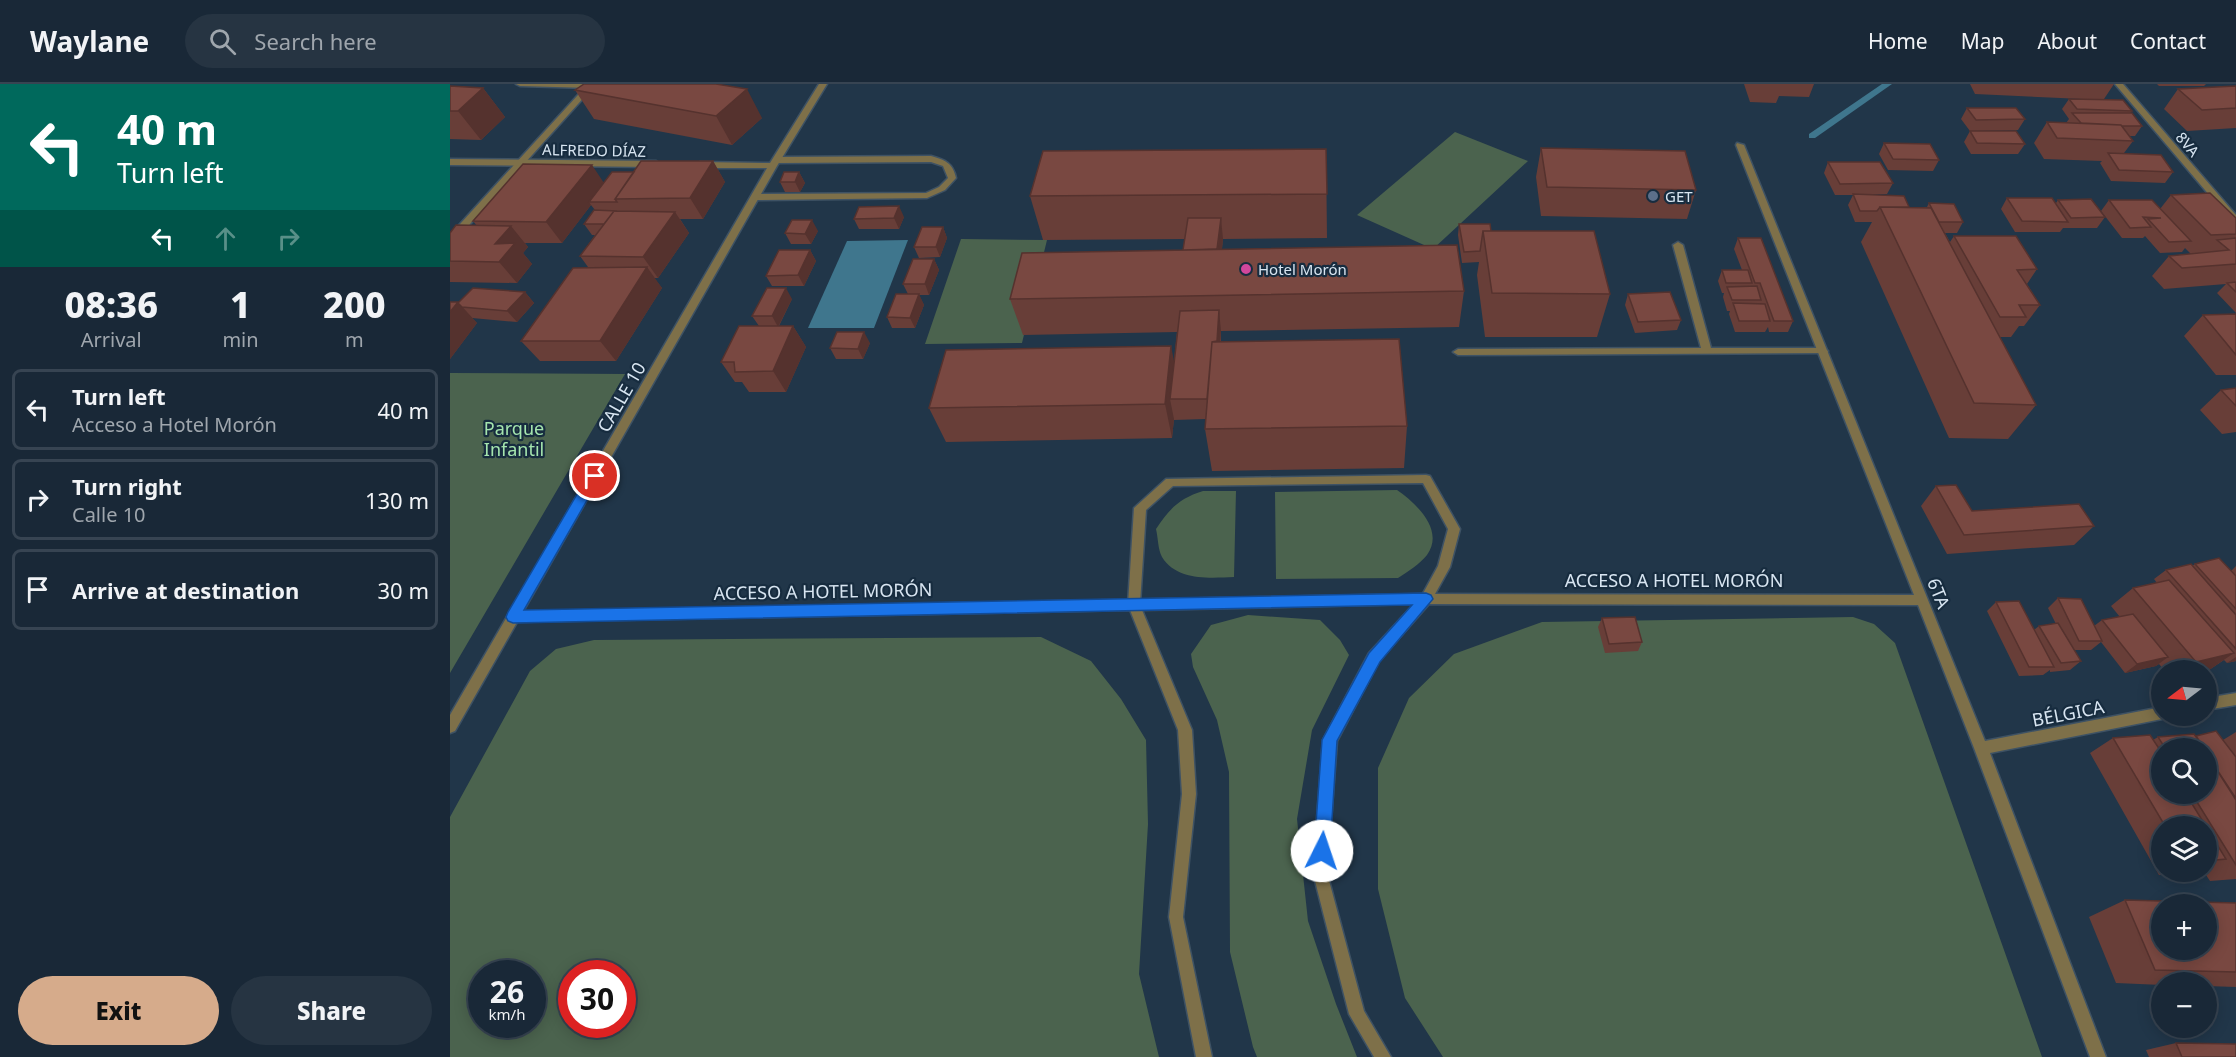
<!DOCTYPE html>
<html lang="en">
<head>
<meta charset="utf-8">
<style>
	body { margin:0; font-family:"Noto Sans",sans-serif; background:#263442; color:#f1f3f6; height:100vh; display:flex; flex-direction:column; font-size:22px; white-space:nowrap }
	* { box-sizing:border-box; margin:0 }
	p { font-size:20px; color:#9fa6ad }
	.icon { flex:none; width:33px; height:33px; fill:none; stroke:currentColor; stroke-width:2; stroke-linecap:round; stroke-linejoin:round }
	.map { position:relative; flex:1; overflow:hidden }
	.drawer { display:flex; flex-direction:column; background:#192837; width:450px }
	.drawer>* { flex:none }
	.top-card { background:#00695c; color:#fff; overflow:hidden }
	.needle { width:39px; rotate:254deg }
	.fabs { position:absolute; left:1701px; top:576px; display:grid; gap:12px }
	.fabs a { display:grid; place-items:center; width:66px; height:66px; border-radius:50%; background:#192837; box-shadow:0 3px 15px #0003,0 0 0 2px #374452; font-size:30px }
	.speed { position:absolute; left:18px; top:876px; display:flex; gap:12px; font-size:30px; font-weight:700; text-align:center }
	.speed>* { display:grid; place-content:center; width:78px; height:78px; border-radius:50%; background:#192837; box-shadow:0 3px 15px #0003,0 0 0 2px #374452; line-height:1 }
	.speed small { font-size:15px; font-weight:400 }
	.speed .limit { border:9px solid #d22; background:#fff; color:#111 }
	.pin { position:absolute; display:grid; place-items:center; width:51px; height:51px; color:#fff; margin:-26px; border:3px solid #fff; border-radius:50%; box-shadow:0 2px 6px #0007 }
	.me { position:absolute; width:66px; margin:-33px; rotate:4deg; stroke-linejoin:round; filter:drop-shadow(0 0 4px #0008) }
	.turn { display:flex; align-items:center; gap:21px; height:126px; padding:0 18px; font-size:27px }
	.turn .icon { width:78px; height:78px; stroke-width:2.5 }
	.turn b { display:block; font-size:42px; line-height:51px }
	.lanes { display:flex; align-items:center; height:57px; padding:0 18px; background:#0003; justify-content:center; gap:30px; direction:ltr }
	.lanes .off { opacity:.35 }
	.eta { display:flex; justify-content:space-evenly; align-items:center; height:102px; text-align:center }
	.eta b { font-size:36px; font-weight:800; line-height:42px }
	.primary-button { display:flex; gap:12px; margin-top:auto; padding:12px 18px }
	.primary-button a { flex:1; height:69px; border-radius:36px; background:#d6ab8b; color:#111; font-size:24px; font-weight:800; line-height:69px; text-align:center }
	.primary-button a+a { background:#263442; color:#f1f3f6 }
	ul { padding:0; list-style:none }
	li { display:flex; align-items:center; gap:18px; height:81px; margin:0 12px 9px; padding:0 6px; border:3px solid #374452; border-radius:9px }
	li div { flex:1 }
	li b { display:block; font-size:22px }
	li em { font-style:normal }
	header { display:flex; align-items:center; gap:36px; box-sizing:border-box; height:84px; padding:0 30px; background:#192837; border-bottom:2px solid #374452 }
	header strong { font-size:28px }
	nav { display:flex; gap:33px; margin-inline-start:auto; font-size:21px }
	.search { width:420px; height:54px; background:#263442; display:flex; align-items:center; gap:15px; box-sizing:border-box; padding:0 21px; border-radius:33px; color:#9fa6ad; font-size:22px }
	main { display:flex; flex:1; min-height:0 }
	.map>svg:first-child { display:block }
	.green { fill:#4b634e; fill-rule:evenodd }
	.water { fill:#3f768d }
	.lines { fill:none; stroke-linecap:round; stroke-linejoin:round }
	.stream { fill:#3f768d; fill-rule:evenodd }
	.service-casing { stroke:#3e5264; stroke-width:3 }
	.minor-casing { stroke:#3e5264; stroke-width:3 }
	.tertiary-casing { stroke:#3e5264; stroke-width:3 }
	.service { fill:#7e7049; fill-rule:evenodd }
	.minor { fill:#7e7049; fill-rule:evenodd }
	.tertiary { fill:#7e7049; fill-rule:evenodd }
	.wall { fill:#683e38; fill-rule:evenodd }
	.shaded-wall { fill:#55322e }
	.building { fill:#794841; stroke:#55322e; stroke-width:1.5; fill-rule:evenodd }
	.route { fill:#1a73e8; stroke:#114b97; stroke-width:1.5 }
	.service-dot { fill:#5c6f8a; stroke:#172c3f; stroke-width:2 }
	.hotel-dot { fill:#d1479c; stroke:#172c3f; stroke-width:2 }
	.labels { text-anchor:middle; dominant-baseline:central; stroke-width:4.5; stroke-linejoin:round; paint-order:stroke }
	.far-street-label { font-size:15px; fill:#d8e5f1; stroke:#172c3f }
	.far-poi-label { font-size:15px; fill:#d8e5f1; stroke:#172c3f; text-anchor:start }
	.street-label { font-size:18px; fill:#d8e5f1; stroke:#172c3f }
	.park-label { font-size:18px; fill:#a5e5ae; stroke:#172c3f }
</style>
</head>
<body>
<header>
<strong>Waylane</strong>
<div class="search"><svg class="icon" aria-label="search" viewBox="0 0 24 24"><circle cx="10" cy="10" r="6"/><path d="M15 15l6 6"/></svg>Search here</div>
<nav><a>Home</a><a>Map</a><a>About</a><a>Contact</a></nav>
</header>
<main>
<section class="drawer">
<div class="top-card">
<div class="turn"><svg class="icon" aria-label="left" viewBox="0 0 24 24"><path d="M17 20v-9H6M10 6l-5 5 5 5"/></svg><div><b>40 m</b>Turn left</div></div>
<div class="lanes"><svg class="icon" aria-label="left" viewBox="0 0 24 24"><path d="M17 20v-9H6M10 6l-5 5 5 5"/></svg><svg class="icon off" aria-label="ahead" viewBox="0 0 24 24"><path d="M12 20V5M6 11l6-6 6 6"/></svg><svg class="icon off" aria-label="right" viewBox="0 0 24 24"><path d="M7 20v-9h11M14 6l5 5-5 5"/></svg></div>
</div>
<div class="eta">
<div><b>08:36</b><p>Arrival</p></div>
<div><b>1</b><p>min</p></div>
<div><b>200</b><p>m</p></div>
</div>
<ul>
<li><svg class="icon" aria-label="left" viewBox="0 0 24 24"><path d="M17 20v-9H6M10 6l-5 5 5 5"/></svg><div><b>Turn left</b><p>Acceso a Hotel Morón</p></div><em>40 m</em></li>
<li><svg class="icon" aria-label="right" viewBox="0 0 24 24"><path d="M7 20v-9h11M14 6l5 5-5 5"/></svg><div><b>Turn right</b><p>Calle 10</p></div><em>130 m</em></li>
<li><svg class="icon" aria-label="arrive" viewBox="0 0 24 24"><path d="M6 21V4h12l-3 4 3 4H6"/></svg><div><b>Arrive at destination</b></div><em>30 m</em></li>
</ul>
<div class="primary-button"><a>Exit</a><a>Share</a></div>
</section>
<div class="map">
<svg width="1786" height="973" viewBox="0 0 1786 973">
	<rect width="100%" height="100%" fill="#213649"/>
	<path class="green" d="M1005,48L1078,77L983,165L907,131Z
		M511,155L597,156L572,259L475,260Z
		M0,289L175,290L0,589Z
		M947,406C966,419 995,446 977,471C970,480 957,488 948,494L826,495L825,408Z
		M753,407H786L784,493C759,494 727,497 712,473C708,466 708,453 706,445C719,425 730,414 753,407Z
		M798,531L870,536L890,556L899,571L862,646L847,735L858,837L886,920L907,973H807L803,963L780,868L779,688L767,636L743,583L741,570L761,541Z
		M1403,533L1424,540L1445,559L1592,973H993L955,914L928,805V684L959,614L1004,570L1092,538Z
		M591,553L641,577L671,615L696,656L698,740L689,890L709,973H0V733L80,587L106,565L144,556ZM32,890H82V940H32ZM122,890H172V940H122Z"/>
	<path class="water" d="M458,156L424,244H358L397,157Z"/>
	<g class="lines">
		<path class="stream" d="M1432,0H1442L1365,54H1359V50Z"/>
		<g class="service-casing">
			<path id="service" d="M66,0H141L144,2L140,4L70,2Z
				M481,72C495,76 503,79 506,94L495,106L477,114L306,116L302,113L306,110L476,109L489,103L498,94L493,82L481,78L328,79L324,76L328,73Z
				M1228,158L1233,161L1261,264H1373L1378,267L1377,269L1008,271L1003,268L1008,265L1251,264L1223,161Z
				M976,391L980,392L1010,445L1000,483L980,519H972L970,515L988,482L998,445L973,399L723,402L696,426L690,520L688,524L684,525L680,524L678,520L684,424L716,395Z"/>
		</g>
		<g class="minor-casing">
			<path id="minor" d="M138,0H146L3,159L0,160V151Z
				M1665,0H1673L1786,131V140L1783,139Z
				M1287,59L1294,61L1535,657L1712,623V632H1717L1712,635L1540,669L1656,973H1640L1524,664L1468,521L979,520L929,577L887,657L877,789L914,927L941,973H924L899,930L863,789L873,656L919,569L964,520L692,526L742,646L746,710L733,833L762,973H746L719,833L732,710L728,646L680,526L63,538L59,537L57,533L59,529L63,528L976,510L1464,511L1286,61Z
				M1786,609V621L1756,626V614Z"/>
		</g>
		<g class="tertiary-casing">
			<path id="tertiary" d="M369,0H377L327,82L5,647L0,649V631L317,84H250L246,81L250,78L320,79Z
				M0,75L206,77L210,80L206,83L0,81Z"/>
		</g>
		<use href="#service" class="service"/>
		<use href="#minor" class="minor"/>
		<use href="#tertiary" class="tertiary"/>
	</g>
	<path class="wall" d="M1294,0H1364L1359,13L1329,12L1326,19L1300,18Z
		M1520,0H1664L1654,15L1682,27L1680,29L1692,42L1685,52H1679L1683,57L1674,69L1723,88L1715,99L1661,97L1650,79L1652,77L1594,75L1584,59L1597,38L1616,39L1619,35L1612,25L1619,15H1633L1525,10Z
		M1707,0H1756L1754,2H1709Z
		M0,2L33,4L55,33L31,56L0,55Z
		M1786,2V44L1737,47L1714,25L1728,5Z
		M125,6L312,34L282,61L144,35Z
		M1517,24L1575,35L1568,46L1520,47L1511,35Z
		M1520,47L1575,60L1568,70H1521L1514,58Z
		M1434,59L1489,76L1483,87L1438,86L1429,70Z
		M1091,64L1246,106L1237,135L1091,132L1086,93Z
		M876,65L877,154L773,155L772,165L1014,207L1009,243L771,247V257L957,342L954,384L762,387L755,345V335L724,336V335L722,354L496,358L479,324L724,277L727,248L573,251L560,215L733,166L735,155L593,156L580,112Z
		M263,77L275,98L253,135H230L239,149L208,194H204L212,204L166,277H90L71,257L138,183L130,172L145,151H142L134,140L145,126L141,121L112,159H75L78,163L73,169L82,180L67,199L0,198V149L27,142L23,137L154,98L184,88Z
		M1378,78L1443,99L1437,110H1412L1459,123H1477L1479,119L1513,138L1507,149H1495L1500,158L1504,152L1587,185L1577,200L1590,221L1574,242H1569L1561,253H1550L1586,321L1558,355L1499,354L1411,158L1422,138H1405L1398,121L1403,111H1385L1374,89Z
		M349,88L355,99L350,108H335L330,98Z
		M1721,111L1786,134V229L1767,209L1776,200L1714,205L1702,192L1719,172L1741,170L1735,164L1732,168L1710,169L1695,152L1693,154H1672L1651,127L1659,116L1710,125Z
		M1557,114L1606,119L1608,116L1655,133L1647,144H1613L1610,148H1565L1551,125Z
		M454,133L449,145H409L404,135Z
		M1009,140L1041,147L1160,210L1147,253H1035L1027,191L1029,178L1012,179L1008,151Z
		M493,143L497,154L490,173L469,174L464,163Z
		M368,147L361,160H341L335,149Z
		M1288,154L1343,237L1338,248H1319L1318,243L1315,248H1285L1279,230L1280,227H1277L1273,213L1274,209H1272L1268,197L1272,186H1292L1284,165Z
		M360,166L366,177L354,202H322L316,192Z
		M484,175L489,186L479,211H469L474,221L465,244H442L437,233L458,210L453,200Z
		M75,208L84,219L67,238L22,234L27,239L0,275V218H8Z
		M1178,210L1231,236L1227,246L1185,249L1175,221Z
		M342,215L329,242H343L356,263L336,308H299L292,298H285L271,278L309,242L302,232Z
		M1786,230V291H1766L1734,252L1753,231Z
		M420,259L413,275H386L380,264Z
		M1786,304V348L1772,350L1750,326L1771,306Z
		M1486,402L1522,427L1644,442L1624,461L1497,470L1471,422Z
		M1745,480L1781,487L1786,482V577L1777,579L1774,576L1759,586H1714L1709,580L1706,582L1675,589L1651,558L1641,566H1624L1631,577L1620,586L1600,588V586L1593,591L1569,592L1537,527L1546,518L1584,546L1589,542L1606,540L1598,524L1608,514L1644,542L1652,536L1670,533L1661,522L1683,504L1707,499L1704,495L1716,486L1742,482Z
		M1152,534L1192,558L1188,567L1155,569L1148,543Z
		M1786,648V795L1760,797L1754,788H1756V742H1712V788H1748L1709,791L1640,669L1663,654L1703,656L1708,653L1746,652L1773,656ZM1712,664H1756V710H1712Z
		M1675,816L1786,819V903L1756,902V898H1712V901L1666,899L1639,833Z
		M1726,959L1786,973H1699L1696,966Z"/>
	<path class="shaded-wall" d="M33,4L55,33L31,56L8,27Z
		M297,5L312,34L282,61L266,32Z
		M263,77L275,98L253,135L240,114Z
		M142,81L156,102L139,118L141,121L112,159L96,138Z
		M349,88L355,99L350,108L345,98Z
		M449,122L454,133L449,145L444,134Z
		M225,128L239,149L208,194L193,173Z
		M771,134L773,155L768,201L766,181Z
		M362,136L368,147L361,160L355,150Z
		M61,142L78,163L73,169L82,180L67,199L49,178L45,160Z
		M493,143L497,154L490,173L486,163Z
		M360,166L366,177L354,202L348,191Z
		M484,175L489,186L479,211L475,200Z
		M197,183L212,204L166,277L150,257Z
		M336,204L342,215L328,243L322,232Z
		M75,208L84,219L67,238L57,227Z
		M469,210L474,221L465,244L460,234Z
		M8,218L27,239L0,275V228Z
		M769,226L771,247L766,335L762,315Z
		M343,242L356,263L336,308L323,287Z
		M414,248L420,259L413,275L408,265Z
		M721,262L728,297L720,315L724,335L722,354L715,320Z
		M1784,569L1759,586H1734L1746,578Z
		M1718,573L1706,582L1675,589L1687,580Z
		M1786,573V577L1777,579Z"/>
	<path class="building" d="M134,0H266L297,5L266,32L125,6Z
		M0,2L33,4L8,27H0Z
		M1786,2V24L1752,26L1728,5Z
		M1619,15L1673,16L1682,27L1627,25Z
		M1517,24H1566L1575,35L1526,36Z
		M1622,29H1682L1692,42H1672L1671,41L1631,39Z
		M1597,38L1671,41L1683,57L1607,54Z
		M1520,47H1566L1575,60L1527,59Z
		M1434,59L1480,60L1489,76L1443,75Z
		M1091,64L1235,67L1246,106L1097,103Z
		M876,65L877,110L580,112L593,67Z
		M1658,69L1711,71L1723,88L1669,86Z
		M191,77H263L240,114L165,115Z
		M1378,78H1430L1443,99L1390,100Z
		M73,80L142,81L96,138L23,137Z
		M162,88H184L165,115L167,118H139Z
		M334,88H349L345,98H330Z
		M1760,109L1786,134V150L1761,151L1721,111Z
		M1403,110L1454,112L1459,123H1430L1427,127H1410Z
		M1557,114H1602L1618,138L1572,137Z
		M1641,115L1655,133L1621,134L1608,116Z
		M1659,116H1702L1741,157L1719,158L1698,135L1711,134L1693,133L1701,143L1680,144Z
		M1479,119L1504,120L1513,138H1489Z
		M449,122L444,134L404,135L409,123Z
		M1430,123L1481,124L1586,321L1524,319Z
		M144,126L167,127H164L154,140H134Z
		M164,127L225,128L193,173L130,172Z
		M738,134H771L767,165L733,166Z
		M342,136H362L355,150L335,149Z
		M1009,140H1040L1041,147H1033L1030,167L1014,168Z
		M6,141L61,142L45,160L65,159L49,178L0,177V149Z
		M472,143H493L486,163H464Z
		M1033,147H1144L1160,210L1042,209Z
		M1504,152H1566L1587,185L1567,186L1590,221H1569L1576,233H1550Z
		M1288,154H1311L1343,237H1324L1310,199H1305Z
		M1786,154V180L1732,184L1719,172L1779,166L1767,156Z
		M1007,161L1014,207L560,215L572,169Z
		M329,166H360L348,191L316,192Z
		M463,175H484L475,200H453Z
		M197,183L150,257H71L123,184Z
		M1272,186H1298L1302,199H1276Z
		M1786,198V208L1777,199Z
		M1307,202L1311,216H1282L1277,203Z
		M23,204L75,208L57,227L12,223L8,219Z
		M317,204H336L322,232H302Z
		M1220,208L1231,236L1188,238L1178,210Z
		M446,210H469L460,234L437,233Z
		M0,218H8L0,228Z
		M1283,219L1315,220L1320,237H1289Z
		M769,226L767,257L762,258L757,315H720L730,227Z
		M1786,230V271L1753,231Z
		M289,242H343L323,287L285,288L284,278H271Z
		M387,248H414L408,265L380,264Z
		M949,255L957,342L755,345L762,258Z
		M721,262L715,320L479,324L496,266Z
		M1786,304V322L1771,306Z
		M1506,401L1522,427L1629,420L1644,442L1514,451L1486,402Z
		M1769,474L1786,492V525L1745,480Z
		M1741,480L1786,531V565L1716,486Z
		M1719,496L1784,569L1746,578L1683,504Z
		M1608,514L1631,515L1652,557H1629Z
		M1569,517L1604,583H1579L1546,518Z
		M1683,530L1718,573L1687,580L1652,536Z
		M1185,533L1192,558L1159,560L1152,534Z
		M1608,539L1631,577L1611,579L1589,542Z
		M1766,647L1786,673V713H1785L1756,669V664H1754L1746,652Z
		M1744,650L1754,664H1715L1708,653Z
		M1700,651L1712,669V710H1736L1776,775L1756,777V742H1715L1663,654Z
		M1756,669L1786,716V781L1742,710H1756Z
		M1675,816L1786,819V888L1705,886ZM1712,820H1756V866H1712Z
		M1726,959L1786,960V973H1732Z"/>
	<path class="route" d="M145,387L151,392L74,526L976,509L981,511L983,515L930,578L887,657L880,767L878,773L872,775L866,773L864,767L872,656L919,569L962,521L63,539L58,537L56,533L58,528L140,388Z"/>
	<circle class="service-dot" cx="1203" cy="112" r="6"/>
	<circle class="hotel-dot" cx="796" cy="185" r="6"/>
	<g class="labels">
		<g class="far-street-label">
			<text transform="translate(1738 60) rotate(50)">8VA</text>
			<text transform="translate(144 66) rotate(1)">ALFREDO DÍAZ</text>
		</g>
		<g class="far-poi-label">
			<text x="1215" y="112">GET</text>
			<text x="808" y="185">Hotel Morón</text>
		</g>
		<g class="street-label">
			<text transform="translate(171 313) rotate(-60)">CALLE 10</text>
			<text x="1224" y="496">ACCESO A HOTEL MORÓN</text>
			<text transform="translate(373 507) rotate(-1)">ACCESO A HOTEL MORÓN</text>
			<text transform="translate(1489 509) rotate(68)">6TA</text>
			<text transform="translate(1618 629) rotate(-11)">BÉLGICA</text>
		</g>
		<g class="park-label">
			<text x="64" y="344">Parque<tspan x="64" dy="21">Infantil</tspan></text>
		</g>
	</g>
</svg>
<div class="fabs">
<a><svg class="needle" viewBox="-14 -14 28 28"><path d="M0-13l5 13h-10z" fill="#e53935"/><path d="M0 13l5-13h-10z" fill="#9fa6ad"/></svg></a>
<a><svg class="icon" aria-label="search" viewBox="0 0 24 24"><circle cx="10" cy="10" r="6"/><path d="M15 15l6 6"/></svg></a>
<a><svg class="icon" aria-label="layers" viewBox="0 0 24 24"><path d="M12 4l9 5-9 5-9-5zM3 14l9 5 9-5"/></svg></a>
<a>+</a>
<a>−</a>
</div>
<div class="speed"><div>26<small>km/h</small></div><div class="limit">30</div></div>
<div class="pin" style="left:145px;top:392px;background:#d93025"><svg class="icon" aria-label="arrive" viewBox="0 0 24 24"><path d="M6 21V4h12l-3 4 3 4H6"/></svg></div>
<svg class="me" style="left:872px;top:767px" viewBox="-20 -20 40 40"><circle r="19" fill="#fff"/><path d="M0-13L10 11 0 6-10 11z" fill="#1a73e8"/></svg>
</div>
</main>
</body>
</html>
